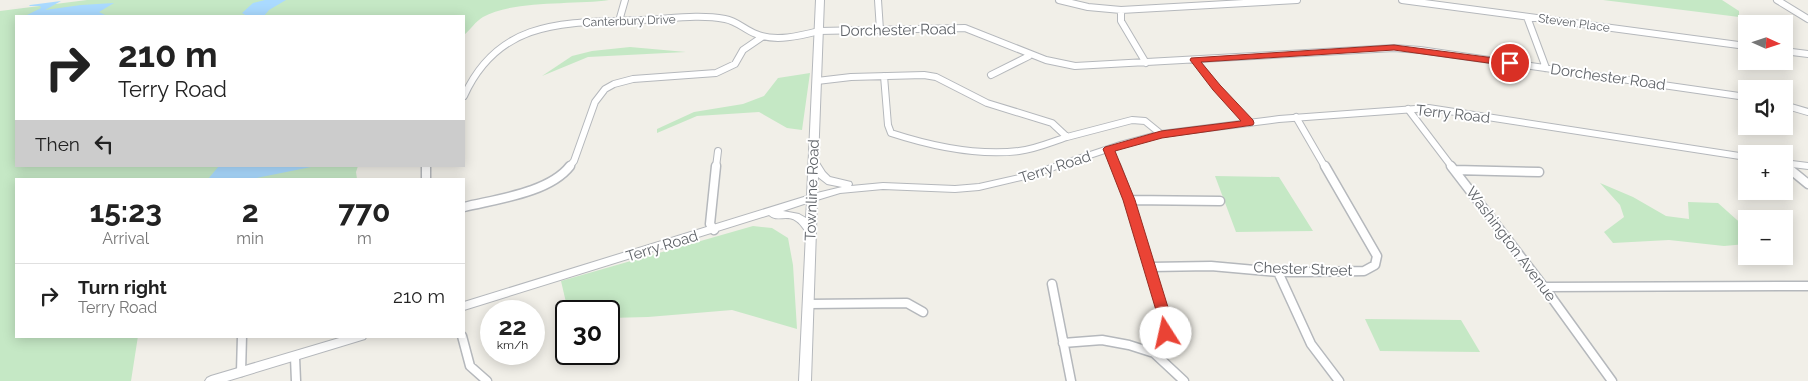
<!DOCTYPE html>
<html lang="en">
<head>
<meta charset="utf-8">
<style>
	body { margin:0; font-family:Raleway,sans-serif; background:#f6f6f6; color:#222; height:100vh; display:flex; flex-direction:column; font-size:19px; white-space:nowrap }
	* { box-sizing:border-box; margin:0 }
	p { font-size:16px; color:#767676 }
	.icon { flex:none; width:28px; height:28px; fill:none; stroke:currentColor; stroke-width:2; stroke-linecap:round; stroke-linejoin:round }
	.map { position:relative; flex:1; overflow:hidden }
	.side { position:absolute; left:15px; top:178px; width:450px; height:160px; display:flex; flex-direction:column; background:#fff; border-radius:0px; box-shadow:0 2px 12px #0003 }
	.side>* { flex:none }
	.guide { position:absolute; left:15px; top:15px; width:450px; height:152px; border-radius:0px; box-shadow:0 2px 12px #0003; background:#fff; color:#222; overflow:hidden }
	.needle { width:32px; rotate:93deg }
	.controls { position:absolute; left:1738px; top:15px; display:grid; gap:10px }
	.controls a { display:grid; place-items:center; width:55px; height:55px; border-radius:0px; background:#fff; box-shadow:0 2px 12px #0003; font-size:25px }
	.speed { position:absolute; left:480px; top:300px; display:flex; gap:10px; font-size:25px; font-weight:700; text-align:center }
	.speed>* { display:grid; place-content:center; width:65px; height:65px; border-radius:50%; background:#fff; box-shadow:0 2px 12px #0003; line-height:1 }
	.speed small { font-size:12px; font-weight:400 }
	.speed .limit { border:2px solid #111; border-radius:8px; background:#fff; color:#111 }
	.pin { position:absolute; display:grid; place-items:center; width:42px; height:42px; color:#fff; margin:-21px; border:2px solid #fff; border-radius:50%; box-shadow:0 1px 5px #0007 }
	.me { position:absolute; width:55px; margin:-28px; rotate:350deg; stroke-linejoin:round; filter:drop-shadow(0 0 4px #0008) }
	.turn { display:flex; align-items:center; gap:18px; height:105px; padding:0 20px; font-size:22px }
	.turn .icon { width:65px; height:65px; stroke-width:2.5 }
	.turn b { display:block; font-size:35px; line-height:42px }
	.then { display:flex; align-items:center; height:48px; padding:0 20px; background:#0003; gap:10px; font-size:19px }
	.eta { display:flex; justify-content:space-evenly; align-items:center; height:85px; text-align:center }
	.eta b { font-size:30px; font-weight:700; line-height:35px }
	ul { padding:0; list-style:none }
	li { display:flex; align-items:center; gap:15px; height:65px; padding:0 20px; border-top:1px solid #e0e0e0 }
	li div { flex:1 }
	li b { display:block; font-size:19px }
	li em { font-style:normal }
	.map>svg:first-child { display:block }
	.green { fill:#c5e8c5 }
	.water { fill:#aadaff }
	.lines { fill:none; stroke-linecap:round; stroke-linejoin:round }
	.minor-far1-casing { stroke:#b5b8bc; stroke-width:8 }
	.minor-casing { stroke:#b5b8bc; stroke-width:11 }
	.tertiary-casing { stroke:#b5b8bc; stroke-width:2 }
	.minor-far1 { stroke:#fff; stroke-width:6 }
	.minor { stroke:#fff; stroke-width:8 }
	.tertiary { fill:#fff; fill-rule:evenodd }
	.route { fill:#ea4335; stroke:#982c22 }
	.labels { text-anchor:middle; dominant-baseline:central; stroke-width:4; stroke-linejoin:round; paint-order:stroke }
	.far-street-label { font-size:12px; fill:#5f6368; stroke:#fff }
	.street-label { font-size:15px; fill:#5f6368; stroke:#fff }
</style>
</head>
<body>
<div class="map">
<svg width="1808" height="381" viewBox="0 0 1808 381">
	<rect width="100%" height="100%" fill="#f1efe8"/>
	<path class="green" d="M87,0H609C575,5 512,0 483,17C476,21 471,29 464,35V16H16V166H358L356,172L357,179H16V336H138L131,381H0V11Z
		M1603,0H1722L1739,11V17Z
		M630,47L686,52L588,57L542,76L572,56L592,51Z
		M810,73L802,130L787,128L759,112L697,116L657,133V129L694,112L743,104L764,96L778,78Z
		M1215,176L1279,177L1313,231L1236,232Z
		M1600,183L1633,197L1666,216L1689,219L1688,202L1718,203L1746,228V244L1724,246L1669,240L1613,243L1604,232L1624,217L1620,205Z
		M753,226L772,228L788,238L793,265L797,329L732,310L648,317L609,318V311H568L561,281Z
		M1365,319L1461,320L1480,352L1380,351Z"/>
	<path class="water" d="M265,0H286L269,10L264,16H241L245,15L242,13L253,3Z
		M61,1L45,10L81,5L114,3L99,12L107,16L27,15L41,8L40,6H29L30,5Z
		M219,166H316L251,179H208Z"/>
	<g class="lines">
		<g class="minor-far1-casing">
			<path id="minor-far1" d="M878,0L880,30
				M1059,0L1088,7L1121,10L1297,0
				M1402,0L1746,46
				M1777,0L1808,19
				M1121,10V21L1146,63
				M1527,17L1546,68
				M619,21L625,0
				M1784,51L1808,54
				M1195,60L1216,87L1249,123
				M991,75L1029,56
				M884,76L888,125L891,133C931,146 977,156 1019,151C1036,149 1051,142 1067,137
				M817,81L851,77L924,75L936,77L987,103L1052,123L1067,137L1132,120L1145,121L1161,134
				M464,96C500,17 568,23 642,20C669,19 698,14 725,19C737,21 745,30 756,34C775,42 800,36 819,31L965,28L1046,60L1075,66L1394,48L1420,50L1746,97
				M1784,105L1808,112
				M1408,109L1452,167
				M1296,117L1325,167
				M1109,149L1116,167
				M1784,164L1788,167
				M569,167L574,161L595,102L605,89L614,84L633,79L716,73L735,64L743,50L762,37
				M716,167L718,151"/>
		</g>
		<g class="minor-casing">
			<path id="minor" d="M426,166V179
				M1116,166L1129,200L1165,317L1167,333L1154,353
				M1451,166L1544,287L1612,381
				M1786,166L1808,184
				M1455,170L1539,172
				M1129,200L1220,201
				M464,207C496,199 549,193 570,166
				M714,230L710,224L716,166
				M1150,267L1211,266L1278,272H1307L1364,271L1375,265L1377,256L1325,166
				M1278,272L1311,344L1339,381
				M1052,284L1071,381
				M1544,287L1808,286
				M808,304L907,303L923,312
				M462,336L470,366L487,381
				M1063,343L1102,340L1129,345L1154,353L1184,381
				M295,357L296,381
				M241,372L242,336"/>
		</g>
		<g class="tertiary-casing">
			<path id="tertiary" d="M816,0H824L818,161L825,172L830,177L851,182L852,184L851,186L883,183L955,186L979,184L1024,174L1120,142L1161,131L1279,116L1429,105L1746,154V160L1429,111L1279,122L1161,137L1126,146L1030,178L979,190L955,192L883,189L840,193L817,200L811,381H799L806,233C792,207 780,225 769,215L464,310V302L807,196ZM818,177L827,184L842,187L817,193ZM807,203L806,218L799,214L783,211Z
				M1784,160L1808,163V169L1784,166Z
				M346,336H367L365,339L227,381H205L207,378L211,376Z"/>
		</g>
		<use href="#minor-far1" class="minor-far1"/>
		<use href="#minor" class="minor"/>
		<use href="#tertiary" class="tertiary"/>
	</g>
	<path class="route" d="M1394,45L1510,60L1515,63L1510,66L1394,50L1201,62L1220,85L1253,120L1254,123L1253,125L1162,138L1115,151L1135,200L1171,317L1173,333L1171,336H1162L1158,317L1123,200L1103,149L1105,147L1161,131L1241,121L1213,90L1190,60L1191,58Z"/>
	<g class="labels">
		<g class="far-street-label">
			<text transform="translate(629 21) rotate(-2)">Canterbury Drive</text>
			<text transform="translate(1574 23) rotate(8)">Steven Place</text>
		</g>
		<g class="street-label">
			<text transform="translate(898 30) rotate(-1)">Dorchester Road</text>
			<text transform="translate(1608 77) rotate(8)">Dorchester Road</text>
			<text transform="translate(1453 114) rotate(6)">Terry Road</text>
			<text transform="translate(1055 167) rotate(-18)">Terry Road</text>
			<text transform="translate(812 190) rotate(-88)">Townline Road</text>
			<text transform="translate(1511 244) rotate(53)">Washington Avenue</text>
			<text transform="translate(662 246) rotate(-17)">Terry Road</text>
			<text transform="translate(1303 269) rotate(2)">Chester Street</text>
		</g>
	</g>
</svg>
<div class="controls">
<a><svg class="needle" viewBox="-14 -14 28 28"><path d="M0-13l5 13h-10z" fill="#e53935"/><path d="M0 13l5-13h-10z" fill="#767676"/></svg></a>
<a><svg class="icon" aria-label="sound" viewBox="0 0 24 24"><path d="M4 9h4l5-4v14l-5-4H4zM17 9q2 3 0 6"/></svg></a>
<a>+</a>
<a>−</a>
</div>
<div class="speed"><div>22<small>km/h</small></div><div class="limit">30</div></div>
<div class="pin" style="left:1510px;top:63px;background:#d93025"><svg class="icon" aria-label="arrive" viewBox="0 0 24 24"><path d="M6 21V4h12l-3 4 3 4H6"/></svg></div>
<svg class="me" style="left:1166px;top:333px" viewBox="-20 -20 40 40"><circle r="19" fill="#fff"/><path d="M0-13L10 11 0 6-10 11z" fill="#ea4335"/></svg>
<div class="guide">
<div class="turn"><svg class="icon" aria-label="right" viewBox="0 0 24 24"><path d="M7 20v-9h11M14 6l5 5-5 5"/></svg><div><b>210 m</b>Terry Road</div></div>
<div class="then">Then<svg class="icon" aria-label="left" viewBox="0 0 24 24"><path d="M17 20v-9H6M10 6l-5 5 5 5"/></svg></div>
</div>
<section class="side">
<div class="eta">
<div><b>15:23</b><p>Arrival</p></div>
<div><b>2</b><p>min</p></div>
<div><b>770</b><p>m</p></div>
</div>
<ul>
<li><svg class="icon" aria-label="right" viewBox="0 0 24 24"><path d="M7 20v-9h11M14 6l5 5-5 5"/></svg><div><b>Turn right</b><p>Terry Road</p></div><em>210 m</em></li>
</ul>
</section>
</div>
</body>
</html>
